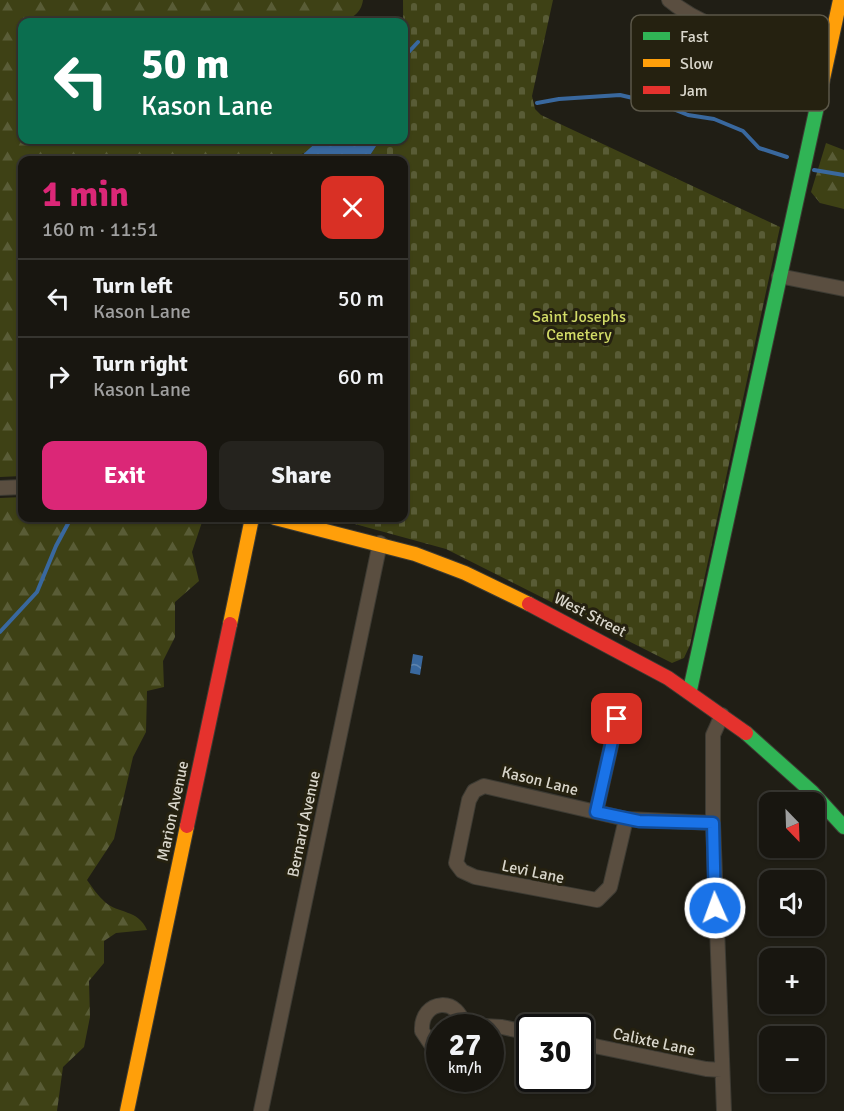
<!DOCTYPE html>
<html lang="en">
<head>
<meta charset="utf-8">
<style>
	body { margin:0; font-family:Signika,sans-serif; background:#25231e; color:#f1f3f6; height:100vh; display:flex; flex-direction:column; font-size:22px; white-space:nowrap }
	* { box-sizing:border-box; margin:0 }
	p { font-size:20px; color:#9f9f9f }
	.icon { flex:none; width:33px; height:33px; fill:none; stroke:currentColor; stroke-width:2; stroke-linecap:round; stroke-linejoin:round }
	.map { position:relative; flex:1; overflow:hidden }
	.sheet { position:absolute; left:18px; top:156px; width:390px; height:366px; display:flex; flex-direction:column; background:#181610; border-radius:12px; box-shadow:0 2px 4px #0004,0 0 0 2px #363530 }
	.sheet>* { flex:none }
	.hud { position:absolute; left:18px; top:18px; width:390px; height:126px; border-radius:12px; box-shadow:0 2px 4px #0004,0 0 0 2px #363530; background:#0b6e4f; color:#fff; overflow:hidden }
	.needle { width:39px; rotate:157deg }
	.fabs { position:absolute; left:759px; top:792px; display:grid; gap:12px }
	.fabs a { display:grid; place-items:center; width:66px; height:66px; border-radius:12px; background:#181610; box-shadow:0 2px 4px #0004,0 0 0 2px #363530; font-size:30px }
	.speed { position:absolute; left:426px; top:1014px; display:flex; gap:12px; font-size:30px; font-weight:700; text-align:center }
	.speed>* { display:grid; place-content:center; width:78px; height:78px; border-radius:50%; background:#181610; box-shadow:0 2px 4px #0004,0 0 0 2px #363530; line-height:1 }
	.speed small { font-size:15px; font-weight:400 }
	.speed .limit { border:3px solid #111; border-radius:9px; background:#fff; color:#111 }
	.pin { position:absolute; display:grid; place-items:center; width:51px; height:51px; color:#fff; margin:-26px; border-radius:12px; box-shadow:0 3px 9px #0006 }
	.me { position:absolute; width:66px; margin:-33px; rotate:358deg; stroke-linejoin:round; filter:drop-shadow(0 0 4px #0008) }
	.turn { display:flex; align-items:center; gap:21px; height:126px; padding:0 24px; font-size:27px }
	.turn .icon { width:78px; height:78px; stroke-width:2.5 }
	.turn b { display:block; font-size:42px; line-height:51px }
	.round { display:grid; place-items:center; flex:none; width:63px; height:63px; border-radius:12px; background:#25231e }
	.head { display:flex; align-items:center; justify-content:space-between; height:102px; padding:0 24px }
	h1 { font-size:36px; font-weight:700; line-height:45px; color:#db2777 }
	.cta { display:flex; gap:12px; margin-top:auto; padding:12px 24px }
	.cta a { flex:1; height:69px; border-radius:12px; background:#db2777; color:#fff; font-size:24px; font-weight:700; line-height:69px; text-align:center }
	.cta a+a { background:#25231e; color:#f1f3f6 }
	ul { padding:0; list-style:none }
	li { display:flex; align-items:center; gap:18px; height:78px; padding:0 24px; border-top:2px solid #363530 }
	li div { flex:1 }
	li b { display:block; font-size:22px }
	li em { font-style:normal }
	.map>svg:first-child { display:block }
	.forest { fill:url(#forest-firs) }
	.cemetery { fill:url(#cemetery-stones) }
	.water { fill:url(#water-waves) }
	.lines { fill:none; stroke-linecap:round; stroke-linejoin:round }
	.stream { stroke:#39689e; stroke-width:4 }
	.street-casing { stroke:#3d3b33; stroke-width:16 }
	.fast-casing { stroke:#3d3b33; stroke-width:16 }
	.slow-casing { stroke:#3d3b33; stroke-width:16 }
	.jam-casing { stroke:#3d3b33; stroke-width:16 }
	.street { stroke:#5a4e40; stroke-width:14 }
	.fast { stroke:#30b455; stroke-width:14 }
	.slow { stroke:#ff9f0a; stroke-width:14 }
	.jam { stroke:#e5322d; stroke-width:14 }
	.route-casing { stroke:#114b97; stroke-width:15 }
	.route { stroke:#1a73e8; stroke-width:10 }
	.labels { text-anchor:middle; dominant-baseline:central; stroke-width:6; stroke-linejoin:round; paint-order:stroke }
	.park-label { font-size:16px; fill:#d2db67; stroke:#252110 }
	.street-label { font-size:16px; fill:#d9d6cb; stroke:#252110 }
	.key { fill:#252110; stroke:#5b5748; stroke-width:1.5 }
	.key-label { font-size:16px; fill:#d9d6cb }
</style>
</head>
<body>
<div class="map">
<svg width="844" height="1111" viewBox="0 0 844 1111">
	<defs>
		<pattern id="forest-firs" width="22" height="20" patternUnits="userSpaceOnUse" patternTransform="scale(1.5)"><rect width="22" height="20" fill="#3e4115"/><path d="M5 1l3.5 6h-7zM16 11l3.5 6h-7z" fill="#595c36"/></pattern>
		<pattern id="cemetery-stones" width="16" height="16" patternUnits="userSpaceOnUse" patternTransform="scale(1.5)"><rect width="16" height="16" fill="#3e4115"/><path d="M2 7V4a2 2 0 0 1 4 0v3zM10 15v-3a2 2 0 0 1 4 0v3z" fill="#595c36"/></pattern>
		<pattern id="water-waves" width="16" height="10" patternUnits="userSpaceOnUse" patternTransform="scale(1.5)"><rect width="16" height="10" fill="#39689e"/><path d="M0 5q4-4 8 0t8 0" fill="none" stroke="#5e84ae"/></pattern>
	</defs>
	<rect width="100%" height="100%" fill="#201e15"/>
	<path class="forest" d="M0,0H363C361,14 352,18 340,22H22V140H227L247,145L272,140H319C298,168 254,162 222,156L215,157L211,160H22V476L0,477Z
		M826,143L844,150V209L820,203L811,192Z
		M22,497V518L203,519L192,552L199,581L175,602V637L163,661L164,687L147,691L146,732L133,757L114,839L87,880C92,887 98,896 105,902C118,914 138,909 147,930L116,933L104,941V963L89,981L90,1017L84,1047L63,1067L57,1111H0V498Z"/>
	<path class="cemetery" d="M403,0H553L532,96L535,109L541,115L780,227L690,645L684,658L672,663L446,549L333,518H404V160H367L380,140H404Z"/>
	<path class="water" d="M319,140H380L367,160H269L300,157Z
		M413,654L423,656L420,675L410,673Z"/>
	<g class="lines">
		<path class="stream" d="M404,57L418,42
			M537,103L559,99L620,95L663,105L688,115L714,119L743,131L759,148L787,157
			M814,170L844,175
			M0,632L37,592L56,546L71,518"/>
		<g class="street-casing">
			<path id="street" d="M669,0C716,38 771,41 829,51
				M779,276L844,289
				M0,488L22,487
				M722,715L713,735V823L724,1111
				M596,812L617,719
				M626,819L610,887L597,900L475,877L462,871L456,863L469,800L474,791L484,786L626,819L713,823
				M463,1025L502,1027L530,1033
				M580,1043L706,1069L722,1070
				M440,1046L430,1043L422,1031C420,998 462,996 463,1028
				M261,1111L380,543"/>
		</g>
		<g class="fast-casing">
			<path id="fast" d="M690,690L818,102
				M746,733L812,792L844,827"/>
		</g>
		<g class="slow-casing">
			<path id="slow" d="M818,102L840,0
				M275,518L415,554L465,573L529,604
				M230,624L252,518
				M127,1111L187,826"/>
		</g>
		<g class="jam-casing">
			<path id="jam" d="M529,604L668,678L746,733
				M187,826L230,624"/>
		</g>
		<use href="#street" class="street"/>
		<use href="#fast" class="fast"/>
		<use href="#slow" class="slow"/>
		<use href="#jam" class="jam"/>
	</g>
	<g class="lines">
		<g class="route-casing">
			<path id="route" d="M617,719L596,812L639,821L713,823L715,908"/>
		</g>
		<use href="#route" class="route"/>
	</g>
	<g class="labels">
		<g class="park-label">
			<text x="579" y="317">Saint Josephs<tspan x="579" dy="18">Cemetery</tspan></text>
		</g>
		<g class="street-label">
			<text transform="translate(590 615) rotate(27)">West Street</text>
			<text transform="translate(540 781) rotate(14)">Kason Lane</text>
			<text transform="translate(173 811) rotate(-78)">Marion Avenue</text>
			<text transform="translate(304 824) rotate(-78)">Bernard Avenue</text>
			<text transform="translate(533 872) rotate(12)">Levi Lane</text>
			<text transform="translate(654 1042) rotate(12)">Calixte Lane</text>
		</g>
	</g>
	<rect x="631" y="15" width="198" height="96" rx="9" class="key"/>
	<rect x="643" y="32" width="27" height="8" fill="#30b455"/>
	<rect x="643" y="59" width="27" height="8" fill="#ff9f0a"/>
	<rect x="643" y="86" width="27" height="8" fill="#e5322d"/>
	<g class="key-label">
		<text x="680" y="42">Fast</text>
		<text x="680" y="69">Slow</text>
		<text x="680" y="96">Jam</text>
	</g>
</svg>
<div class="fabs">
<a><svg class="needle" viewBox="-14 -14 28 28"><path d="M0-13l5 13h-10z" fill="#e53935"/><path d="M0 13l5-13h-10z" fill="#9f9f9f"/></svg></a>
<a><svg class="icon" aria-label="sound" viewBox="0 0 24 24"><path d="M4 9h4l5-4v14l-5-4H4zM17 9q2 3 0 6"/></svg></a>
<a>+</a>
<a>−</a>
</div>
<div class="speed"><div>27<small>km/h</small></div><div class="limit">30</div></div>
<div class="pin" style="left:617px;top:719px;background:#d93025"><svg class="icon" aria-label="arrive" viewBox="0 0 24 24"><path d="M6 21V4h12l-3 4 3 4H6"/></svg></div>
<svg class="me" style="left:715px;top:908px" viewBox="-20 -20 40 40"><circle r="17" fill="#1a73e8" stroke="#fff" stroke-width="3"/><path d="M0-11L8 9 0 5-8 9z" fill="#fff"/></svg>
<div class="hud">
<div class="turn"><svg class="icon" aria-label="left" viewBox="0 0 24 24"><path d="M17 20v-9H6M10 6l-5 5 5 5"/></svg><div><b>50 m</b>Kason Lane</div></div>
</div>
<section class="sheet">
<div class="head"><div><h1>1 min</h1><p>160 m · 11:51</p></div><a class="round" style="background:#d93025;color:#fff"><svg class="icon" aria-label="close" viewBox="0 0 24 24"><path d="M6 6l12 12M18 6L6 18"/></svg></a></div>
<ul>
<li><svg class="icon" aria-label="left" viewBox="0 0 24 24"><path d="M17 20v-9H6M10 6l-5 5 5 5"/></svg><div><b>Turn left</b><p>Kason Lane</p></div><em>50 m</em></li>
<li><svg class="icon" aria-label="right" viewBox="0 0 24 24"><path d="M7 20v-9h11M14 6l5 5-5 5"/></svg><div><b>Turn right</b><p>Kason Lane</p></div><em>60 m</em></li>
</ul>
<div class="cta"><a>Exit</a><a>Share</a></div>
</section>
</div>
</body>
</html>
